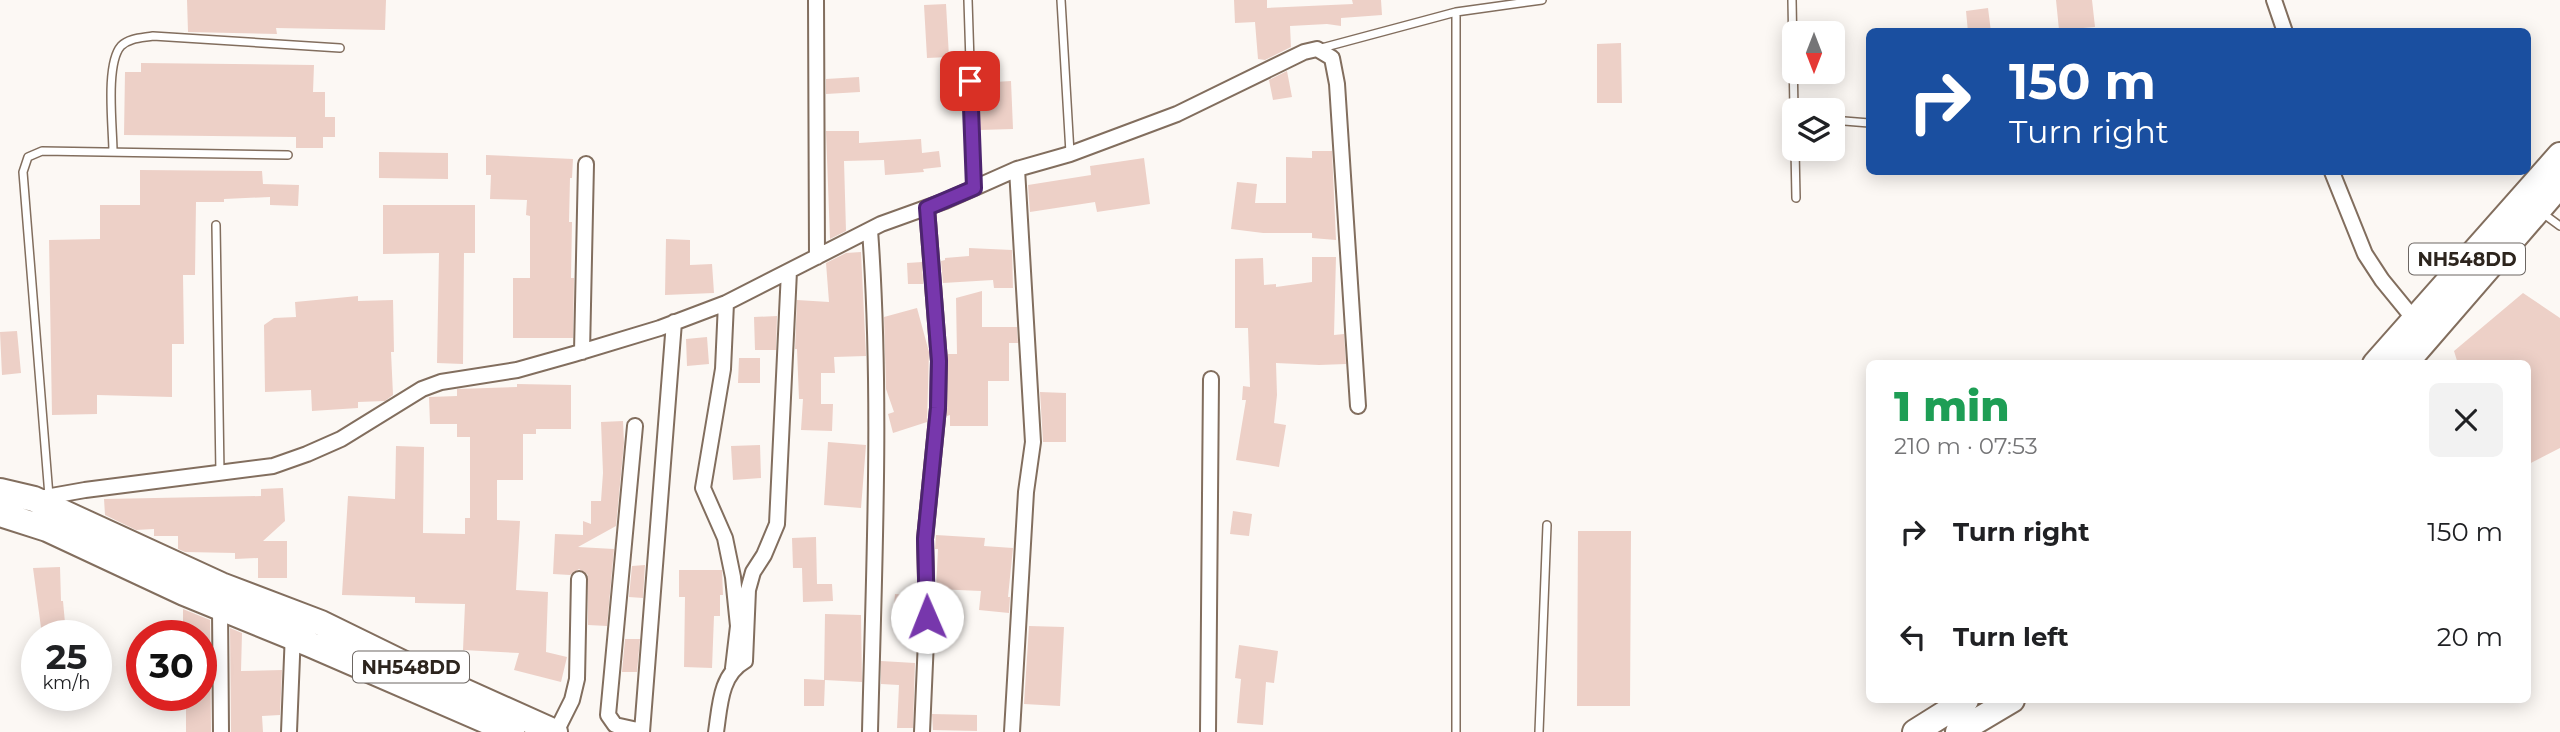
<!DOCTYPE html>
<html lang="en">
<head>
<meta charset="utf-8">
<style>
	body { margin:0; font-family:Montserrat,sans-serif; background:#f2f2f2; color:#202124; height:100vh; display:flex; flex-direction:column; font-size:26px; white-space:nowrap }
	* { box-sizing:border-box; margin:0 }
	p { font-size:23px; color:#757577 }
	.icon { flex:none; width:38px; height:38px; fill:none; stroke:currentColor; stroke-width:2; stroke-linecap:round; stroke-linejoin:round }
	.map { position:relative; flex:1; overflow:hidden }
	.details { position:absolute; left:1866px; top:360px; width:665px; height:343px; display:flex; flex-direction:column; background:#fff; border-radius:10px; box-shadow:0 4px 18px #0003 }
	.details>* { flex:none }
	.hud { position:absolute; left:1866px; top:28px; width:665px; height:147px; border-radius:10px; box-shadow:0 4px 18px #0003; background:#1a4fa0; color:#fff; overflow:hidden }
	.needle { width:46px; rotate:180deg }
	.tools { position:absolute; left:1782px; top:21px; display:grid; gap:14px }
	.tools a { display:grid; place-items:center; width:63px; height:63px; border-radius:10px; background:#fff; box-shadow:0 4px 18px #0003; font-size:35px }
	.speed { position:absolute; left:21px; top:620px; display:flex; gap:14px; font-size:35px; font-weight:700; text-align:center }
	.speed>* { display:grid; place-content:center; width:91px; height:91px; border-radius:50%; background:#fff; box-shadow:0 4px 18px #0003; line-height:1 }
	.speed small { font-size:18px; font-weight:400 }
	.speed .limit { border:10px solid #d22; background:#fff; color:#111 }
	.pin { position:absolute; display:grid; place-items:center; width:60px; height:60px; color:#fff; margin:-30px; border-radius:14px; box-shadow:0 4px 10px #0006 }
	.me { position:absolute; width:77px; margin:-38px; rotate:359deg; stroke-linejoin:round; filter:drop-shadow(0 0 5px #0008) }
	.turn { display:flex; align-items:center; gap:24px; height:147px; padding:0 28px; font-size:32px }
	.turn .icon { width:91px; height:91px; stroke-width:2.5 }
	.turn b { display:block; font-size:49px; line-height:60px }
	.round { display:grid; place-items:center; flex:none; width:74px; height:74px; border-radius:10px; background:#f2f2f2 }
	.head { display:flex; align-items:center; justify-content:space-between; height:119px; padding:0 28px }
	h1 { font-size:42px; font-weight:800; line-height:52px; color:#1e9e55 }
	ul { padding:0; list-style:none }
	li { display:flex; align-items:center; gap:21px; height:105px; padding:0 28px }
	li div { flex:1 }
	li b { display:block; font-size:26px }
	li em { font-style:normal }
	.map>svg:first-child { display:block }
	.building { fill:#edd0c7 }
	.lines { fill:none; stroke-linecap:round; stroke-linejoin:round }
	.service-casing { stroke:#826e5e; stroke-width:10 }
	.minor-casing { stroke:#826e5e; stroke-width:18 }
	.trunk-casing { stroke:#826e5e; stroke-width:28 }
	.service { stroke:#fff; stroke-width:7 }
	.minor { stroke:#fff; stroke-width:14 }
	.trunk { stroke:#fff; stroke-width:24 }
	.route-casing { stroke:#4d2470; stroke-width:18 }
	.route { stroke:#7737ac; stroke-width:12 }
	.labels { text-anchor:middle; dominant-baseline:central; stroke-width:5; stroke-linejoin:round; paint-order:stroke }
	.shield { fill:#fff; stroke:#6c6662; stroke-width:2 }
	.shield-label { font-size:19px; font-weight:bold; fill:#2d251e }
</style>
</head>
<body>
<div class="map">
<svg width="2560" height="732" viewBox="0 0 2560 732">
	<rect width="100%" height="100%" fill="#fcf8f4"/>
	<path class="building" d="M187,0H386L385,30L276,28L277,34L188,32Z
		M1234,0H1267V8L1353,4L1352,0H1381L1382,15L1341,18V26L1327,24L1290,26L1291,47L1265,60L1258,59L1255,22L1235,23Z
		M2056,0H2092L2095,27L2059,30Z
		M946,4L949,57L927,58L924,5Z
		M1988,8L1991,32H1968L1966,11Z
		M1621,43L1622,103H1597V44Z
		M141,63L314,65L313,92H325V117H335V137H323V148H296V137L124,135L125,72H141Z
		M1287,71L1292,97L1273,100L1269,80Z
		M859,77L860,92L826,94V79Z
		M1011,81L1013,129L979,130L978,83Z
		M826,131H859V143L921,139L922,153L939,151L941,167L923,169L924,172L885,175L884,160L844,161L846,231L830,239Z
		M1312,151H1332L1336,240L1312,238V233H1263L1231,229L1237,182L1257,184L1255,203H1286V157L1312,158Z
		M379,152L448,153V179L379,178Z
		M486,155L573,159L572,178H570L569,222H572L571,278H574L573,338H513V278H530V216L526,215L527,200L490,199L491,175H486Z
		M1144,158L1150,204L1097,212L1095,202L1030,212L1028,185L1091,175L1090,166Z
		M140,170L262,171L263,184L299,185L298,206L270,205V197L224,199V202H196L195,275H183L184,344H172V397L97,395V414L52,415L49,240L100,239V205H140Z
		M383,205H475V253H464L463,364L437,363L439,253L383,254Z
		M666,239L690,240V265L712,264L714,293L665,295Z
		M969,248L1012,250L1013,288H994L993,280L943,283L941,261L945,260V258L969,256Z
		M861,252L866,356L834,357L835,373H821V404H833L832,431L801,430L803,399H799L797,349H795L797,300L829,302L826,263L846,253Z
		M1312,257H1336L1334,335L1344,334L1346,364L1319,365L1276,363L1277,395L1274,423L1286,425L1279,467L1236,460L1246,400H1242L1243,386L1250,387L1248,328H1235V259L1263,258L1264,285L1276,284V287L1312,282Z
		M922,262L923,284H908L907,263Z
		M982,291V327H1017L1018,343H1009V381H988V426H950V415L947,416L948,354H957L956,298Z
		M2523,293L2560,318V448L2527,465V364H2458L2454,351Z
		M358,296V301L393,300L394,352H391L393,395L385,401L358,402V408L312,411L311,390L265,392L264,325L274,318L296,317L295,302Z
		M917,308L929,352L927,422L893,433L888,414L894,412L886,389L884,317Z
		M777,316L776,350H755L754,317Z
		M17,331L21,373L2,375L0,332Z
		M707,337L709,364L687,366L686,339Z
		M739,358H760V383H738Z
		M517,384L571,385V429H536V434H523V480H497V520L520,521L516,590L548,592L546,652L567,657L561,682L514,670L519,653L463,650L465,604L415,603V597L342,595L348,496L395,499L396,446L424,447L423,533L465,534V518H470V437H457V424H430L429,397L457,396V389L517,387Z
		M1040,392L1066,393V442H1043Z
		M623,421L624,443L616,526L578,547L614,549L607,626L588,625V575L579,569L570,575L553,574L555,534L583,535V521L591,524V501H601L603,473L601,422Z
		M828,442L866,445L861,508L824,505Z
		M760,445L761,478L733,480L731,446Z
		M283,488L285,521L263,541H287V578H258V558L235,559V553L185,552L178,549V536H154V529L136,530L105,515L104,499L261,496V489Z
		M1233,511L1252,514L1249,536L1230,534Z
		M1578,531H1631L1630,706H1577Z
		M936,535L985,538L984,546L1013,548L1008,597H1010L1009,613L979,610L981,591L936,589L938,549H935Z
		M816,537L817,584H832L833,601L803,602L802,568H793L792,538Z
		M645,565L643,598L629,597L632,566Z
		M60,567L61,601H63L66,634L42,635L33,568Z
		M679,570H722L723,595H720V616H714L712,668L684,667L685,597H679Z
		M895,594L908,595L907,619L893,618Z
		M183,609L210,620L211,732H186V695H201V635H183Z
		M825,614L861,615L862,682L825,680L824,706H804V679L824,680Z
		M1029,626L1064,627L1060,706L1024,704Z
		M230,628L242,633L241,671L282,670L280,715L262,716L263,732H231Z
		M625,639H640L637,672H622Z
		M1239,645L1278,651L1274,683L1266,682L1263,725L1237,723L1241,679L1235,678Z
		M881,661L915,663L913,728H897L899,685L881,684Z
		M932,714L977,715V731L933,730Z"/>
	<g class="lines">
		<g class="service-casing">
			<path id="service" d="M968,0L974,188
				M1061,0L1070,153
				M1792,0L1794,110
				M1318,49L1456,12L1542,0
				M1832,120L1869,123
				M1795,149L1796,198
				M113,152C113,128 105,64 121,46C129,38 142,38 153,36L340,48
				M2541,212L2560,226
				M216,225L220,473
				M49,496L23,172L28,157L42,151L288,155
				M1456,732V12
				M1539,732L1547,525"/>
		</g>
		<g class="minor-casing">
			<path id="minor" d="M816,0L817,257
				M2274,0L2285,32
				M2332,172L2365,254L2382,280L2418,324
				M870,230C882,397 874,565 870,732
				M726,303L723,369L703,488L725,538L733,577L738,626L733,668
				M582,352L586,164
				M635,426L608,715L615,725L642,731
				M40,498L85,490L273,466L307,454L341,439L422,389L441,382L517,370L574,354L660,328L726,303L881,224L945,201L1017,169L1070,154L1177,114L1304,52L1317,49L1332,58L1337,84L1358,406
				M220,608L221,732
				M289,732L293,632
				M556,732L572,700L577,679L579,579
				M642,732L674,322
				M716,732C720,706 720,675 745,661L748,590L753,572L764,555L777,524L789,271
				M922,732L927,617L925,539L938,408L939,361L927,208
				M1012,732L1026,492L1033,442L1017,169
				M1208,732L1211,379"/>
		</g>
		<g class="trunk-casing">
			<path id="trunk" d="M2375,364L2560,155
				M2405,364L2560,185
				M0,491L34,499L221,585L321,623L417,670L555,732
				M0,514L47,529L184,593L309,644L512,732
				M1915,732L1966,700
				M1958,732L2012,700"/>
		</g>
		<use href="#service" class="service"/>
		<use href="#minor" class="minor"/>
		<use href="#trunk" class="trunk"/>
	</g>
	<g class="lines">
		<g class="route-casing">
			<path id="route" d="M927,617L925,539L938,408L939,361L927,208L974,188L970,81"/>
		</g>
		<use href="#route" class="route"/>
	</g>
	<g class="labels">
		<g class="shield">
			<rect x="2409" y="243.5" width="116" height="31" rx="5"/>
			<rect x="353" y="651.5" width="116" height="31" rx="5"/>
		</g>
		<g class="shield-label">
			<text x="2467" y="259">NH548DD</text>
			<text x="411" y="667">NH548DD</text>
		</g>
	</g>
</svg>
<div class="tools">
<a><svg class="needle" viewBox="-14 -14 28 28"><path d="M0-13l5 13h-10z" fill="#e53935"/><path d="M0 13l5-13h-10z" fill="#757577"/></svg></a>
<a><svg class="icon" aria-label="layers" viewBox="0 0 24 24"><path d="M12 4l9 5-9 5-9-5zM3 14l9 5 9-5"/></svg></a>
</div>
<div class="speed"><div>25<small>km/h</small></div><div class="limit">30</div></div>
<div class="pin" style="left:970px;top:81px;background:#d93025"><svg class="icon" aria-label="arrive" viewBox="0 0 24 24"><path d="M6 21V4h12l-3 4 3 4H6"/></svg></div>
<svg class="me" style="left:927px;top:617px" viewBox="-20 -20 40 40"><circle r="19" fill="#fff"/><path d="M0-13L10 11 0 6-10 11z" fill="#7737ac"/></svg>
<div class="hud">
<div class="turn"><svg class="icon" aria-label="right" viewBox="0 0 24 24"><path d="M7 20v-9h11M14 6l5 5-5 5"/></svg><div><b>150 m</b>Turn right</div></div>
</div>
<section class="details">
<div class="head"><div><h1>1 min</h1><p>210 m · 07:53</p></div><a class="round"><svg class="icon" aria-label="close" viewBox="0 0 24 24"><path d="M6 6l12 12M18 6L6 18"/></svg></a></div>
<ul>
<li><svg class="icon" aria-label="right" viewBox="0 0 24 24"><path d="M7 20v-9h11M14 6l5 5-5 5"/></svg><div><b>Turn right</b></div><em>150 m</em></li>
<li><svg class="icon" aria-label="left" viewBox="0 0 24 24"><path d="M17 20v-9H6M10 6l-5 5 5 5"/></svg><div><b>Turn left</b></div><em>20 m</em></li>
</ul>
</section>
</div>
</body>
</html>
